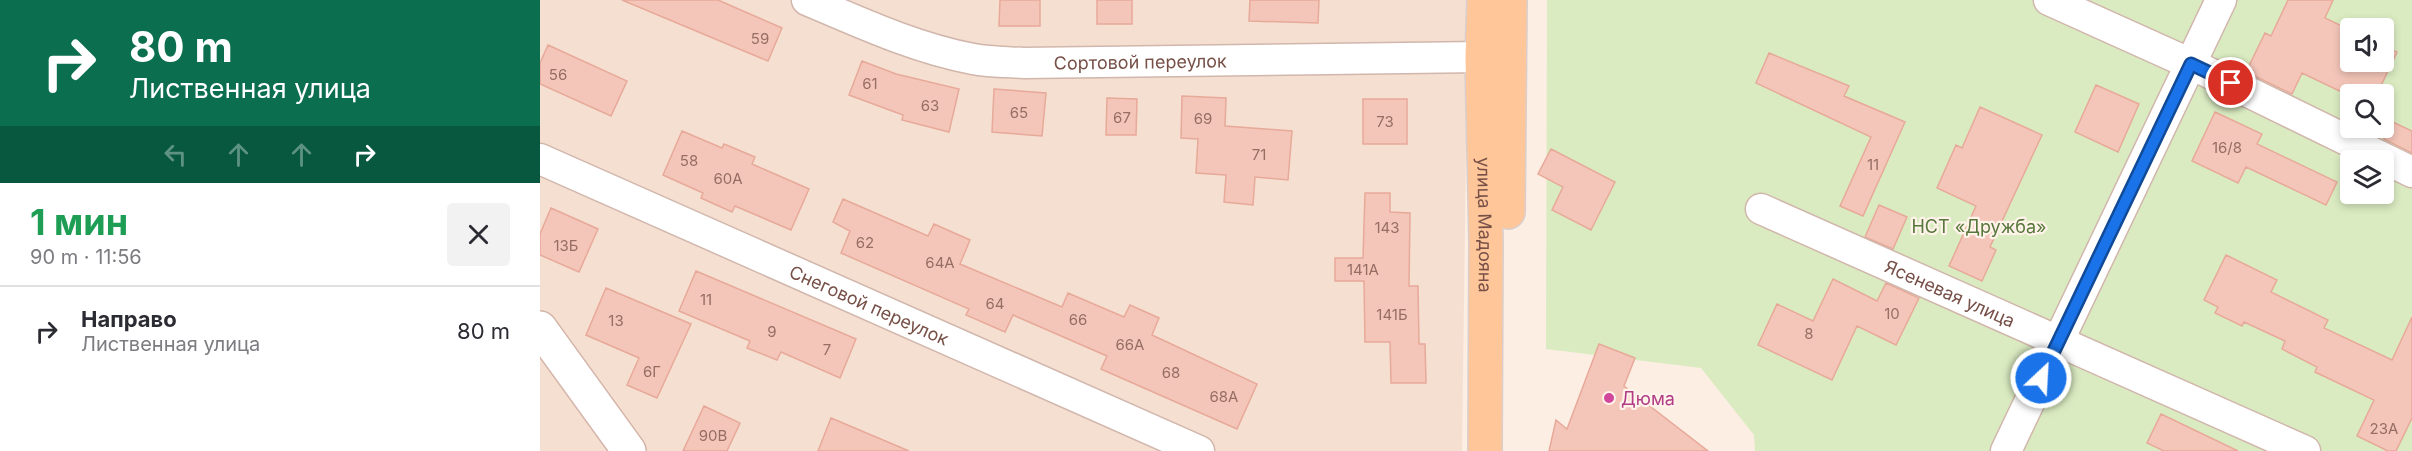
<!DOCTYPE html>
<html lang="ru">
<head>
<meta charset="utf-8">
<style>
	body { margin:0; font-family:Inter,sans-serif; background:#f2f2f3; color:#2b2b33; height:100vh; display:flex; flex-direction:column; font-size:22px; white-space:nowrap }
	* { box-sizing:border-box; margin:0 }
	p { font-size:20px; color:#7c7c81 }
	.icon { flex:none; width:33px; height:33px; fill:none; stroke:currentColor; stroke-width:2; stroke-linecap:round; stroke-linejoin:round }
	.map { position:relative; flex:1; overflow:hidden }
	.side { display:flex; flex-direction:column; background:#fff; width:540px }
	.side>* { flex:none }
	.guide { background:#0b6e4f; color:#fff; overflow:hidden }
	.fabs { position:absolute; left:1800px; top:18px; display:grid; gap:12px }
	.fabs a { display:grid; place-items:center; width:54px; height:54px; border-radius:6px; background:#fff; box-shadow:0 3px 9px #0003; font-size:30px }
	.pin { position:absolute; display:grid; place-items:center; width:51px; height:51px; color:#fff; margin:-26px; border:3px solid #fff; border-radius:50%; box-shadow:0 2px 6px #0007 }
	.me { position:absolute; width:66px; margin:-33px; rotate:25deg; stroke-linejoin:round; filter:drop-shadow(0 0 4px #0008) }
	.turn { display:flex; align-items:center; gap:21px; height:126px; padding:0 30px; font-size:27px }
	.turn .icon { width:78px; height:78px; stroke-width:2.5 }
	.turn b { display:block; font-size:42px; line-height:51px }
	.lanes { display:flex; align-items:center; height:57px; padding:0 30px; background:#0003; justify-content:center; gap:30px; direction:ltr }
	.lanes .off { opacity:.35 }
	.round { display:grid; place-items:center; flex:none; width:63px; height:63px; border-radius:6px; background:#f2f2f3 }
	.overview { display:flex; align-items:center; justify-content:space-between; height:102px; padding:0 30px }
	h1 { font-size:36px; font-weight:700; line-height:45px; color:#1e9e55 }
	ul { padding:0; list-style:none }
	li { display:flex; align-items:center; gap:18px; height:90px; padding:0 30px; border-top:2px solid #e1e1e2 }
	li div { flex:1 }
	li b { display:block; font-size:22px }
	li em { font-style:normal }
	main { display:flex; flex:1; min-height:0 }
	.map>svg:first-child { display:block }
	.residential { fill:#f5dfd1 }
	.green { fill:#daebc1; fill-rule:evenodd }
	.building { fill:#f4c6b9; stroke:#e7a999; stroke-width:1.5 }
	.lines { fill:none; stroke-linecap:round; stroke-linejoin:round }
	.street-casing { stroke:#d1b6ac; stroke-width:33 }
	.secondary-casing { stroke:#d4b4a9; stroke-width:36 }
	.primary-casing { stroke:#d9cecc; stroke-width:36 }
	.street { stroke:#fff; stroke-width:30 }
	.secondary { stroke:#fff; stroke-width:33 }
	.primary { stroke:#ffc699; stroke-width:33 }
	.route-casing { stroke:#114b97; stroke-width:15 }
	.route { stroke:#1a73e8; stroke-width:10 }
	.hotel-dot { fill:#d1479c; stroke:#fff3ea; stroke-width:2 }
	.labels { text-anchor:middle; dominant-baseline:central; stroke-width:4.5; stroke-linejoin:round; paint-order:stroke }
	.number-label { font-size:15px; fill:#966e64 }
	.street-label { font-size:18px; fill:#775048; stroke:#fff3ea }
	.park-label { font-size:18px; fill:#58773c; stroke:#fff3ea }
	.hotel-label { font-size:18px; fill:#b23c85; stroke:#fff3ea; text-anchor:start }
</style>
</head>
<body>
<main>
<section class="side">
<div class="guide">
<div class="turn"><svg class="icon" aria-label="right" viewBox="0 0 24 24"><path d="M7 20v-9h11M14 6l5 5-5 5"/></svg><div><b>80 m</b>Лиственная улица</div></div>
<div class="lanes"><svg class="icon off" aria-label="left" viewBox="0 0 24 24"><path d="M17 20v-9H6M10 6l-5 5 5 5"/></svg><svg class="icon off" aria-label="ahead" viewBox="0 0 24 24"><path d="M12 20V5M6 11l6-6 6 6"/></svg><svg class="icon off" aria-label="ahead" viewBox="0 0 24 24"><path d="M12 20V5M6 11l6-6 6 6"/></svg><svg class="icon" aria-label="right" viewBox="0 0 24 24"><path d="M7 20v-9h11M14 6l5 5-5 5"/></svg></div>
</div>
<div class="overview"><div><h1>1 мин</h1><p>90 m · 11:56</p></div><a class="round"><svg class="icon" aria-label="close" viewBox="0 0 24 24"><path d="M6 6l12 12M18 6L6 18"/></svg></a></div>
<ul>
<li><svg class="icon" aria-label="right" viewBox="0 0 24 24"><path d="M7 20v-9h11M14 6l5 5-5 5"/></svg><div><b>Направо</b><p>Лиственная улица</p></div><em>80 m</em></li>
</ul>
</section>
<div class="map">
<svg width="1872" height="451" viewBox="0 0 1872 451">
	<rect width="100%" height="100%" fill="#fdeee3"/>
	<path class="residential" d="M0,0H928L922,451H0Z"/>
	<path class="green" d="M1007,0H1872V451H1215L1214,435L1161,368L1006,349ZM1810,28H1844V62H1810ZM1810,94H1844V128H1810ZM1810,160H1844V194H1810Z"/>
	<path class="building" d="M82,0H178L242,28L228,61Z
		M460,0H500V26H459Z
		M557,0H592V24H557Z
		M710,0H779L778,23L709,21Z
		M1748,0H1793L1785,18L1810,30V62H1844V46L1857,52L1837,94L1810,96L1762,73L1752,94L1706,72L1725,33L1731,36Z
		M8,45L87,81L71,116L0,84V63Z
		M1229,53L1309,86L1304,96L1365,122L1323,216L1300,206L1331,137L1216,83Z
		M322,61L356,74L419,89L409,132L362,120L363,115L309,95Z
		M1556,85L1599,104L1578,152L1535,132Z
		M454,89L506,93L502,136L452,132Z
		M642,96L686,98L685,126L752,131L748,180L715,177L713,205L684,202L686,175L656,173L658,139L641,138Z
		M567,98L597,99L596,135H566Z
		M823,99H867V144H823Z
		M1440,107L1502,135L1450,247L1456,250L1442,281L1409,266L1436,206L1397,188L1416,145L1422,148Z
		M1675,112L1722,134L1717,144L1797,182L1786,205L1706,167L1698,183L1652,161Z
		M1844,118L1872,131V153L1844,139Z
		M142,131L182,148L184,144L215,157L212,164L269,189L251,230L195,206L192,212L161,198L163,193L123,175Z
		M1011,149L1075,182L1051,230L1012,210L1023,187L998,174Z
		M825,193H850V212L870,213L869,286H878L879,344H885L886,383H851L850,342H825L824,281H795V258H823Z
		M303,199L388,236L394,224L430,240L420,264L522,307L528,293L584,317L590,305L619,318L612,335L717,384L697,429L561,369L567,356L473,315L465,332L426,315L429,309L301,253L310,231L293,222Z
		M1339,205L1367,217L1353,249L1325,237Z
		M11,208L58,229L39,272L0,255V234Z
		M1686,255L1737,280L1731,292L1788,320L1784,328L1852,360L1872,317V418L1856,451H1848L1817,436L1834,400L1775,372L1777,367L1742,349L1745,341L1704,322L1702,326L1675,313L1678,307L1664,300Z
		M156,271L316,339L300,378L241,352L237,360L207,348L210,341L139,311Z
		M1293,279L1337,301L1346,283L1379,298L1356,345L1317,326L1292,380L1218,345L1237,304L1273,321Z
		M66,288L151,324L117,398L87,385L99,358L46,335Z
		M1059,344L1095,358L1084,386L1168,451H1009L1016,420L1027,429Z
		M164,406L200,423L187,451H143Z
		M1621,414L1698,451H1624L1607,443Z
		M291,418L369,451H278Z"/>
	<g class="lines">
		<g class="street-casing">
			<g id="street">
				<path id="s1" d="M267,0C321,23 375,48 433,59C449,62 467,62 484,63L942,57"/>
				<path d="M1509,0L1651,64L1872,172"/>
				<path id="s2" d="M0,159L659,451"/>
				<path id="s3" d="M1221,209L1765,451"/>
				<path d="M1466,451L1681,0"/>
			</g>
		</g>
		<g class="secondary-casing">
			<path id="secondary" d="M0,328L89,451"/>
		</g>
		<g class="primary-casing">
			<g id="primary">
				<path id="s4" d="M944,0L942,57L946,243L945,451"/>
				<path d="M968,212L970,0"/>
			</g>
		</g>
		<use href="#street" class="street"/>
		<use href="#secondary" class="secondary"/>
		<use href="#primary" class="primary"/>
	</g>
	<g class="lines">
		<g class="route-casing">
			<path id="route" d="M1501,378L1651,64L1691,83"/>
		</g>
		<use href="#route" class="route"/>
	</g>
	<circle class="hotel-dot" cx="1069" cy="398" r="6"/>
	<g class="labels">
		<g class="number-label">
			<text x="220" y="38">59</text>
			<text x="18" y="74">56</text>
			<text x="330" y="83">61</text>
			<text x="390" y="105">63</text>
			<text x="479" y="112">65</text>
			<text x="582" y="117">67</text>
			<text x="663" y="118">69</text>
			<text x="845" y="121">73</text>
			<text x="1687" y="147">16/8</text>
			<text x="719" y="154">71</text>
			<text x="149" y="160">58</text>
			<text x="1333" y="164">11</text>
			<text x="188" y="178">60А</text>
			<text x="847" y="227">143</text>
			<text x="325" y="242">62</text>
			<text x="26" y="245">13Б</text>
			<text x="400" y="262">64А</text>
			<text x="823" y="269">141А</text>
			<text x="166" y="299">11</text>
			<text x="455" y="303">64</text>
			<text x="1352" y="313">10</text>
			<text x="852" y="314">141Б</text>
			<text x="538" y="319">66</text>
			<text x="76" y="320">13</text>
			<text x="232" y="331">9</text>
			<text x="1269" y="333">8</text>
			<text x="590" y="344">66А</text>
			<text x="287" y="349">7</text>
			<text x="112" y="371">6Г</text>
			<text x="631" y="372">68</text>
			<text x="684" y="396">68А</text>
			<text x="1844" y="428">23А</text>
			<text x="173" y="435">90В</text>
		</g>
		<g class="street-label">
			<text stroke="none"><textPath href="#s1" startOffset="344">Сортовой переулок</textPath></text>
			<text stroke="none"><textPath href="#s4" startOffset="225">улица Мадояна</textPath></text>
			<text stroke="none"><textPath href="#s3" startOffset="207">Ясеневая улица</textPath></text>
			<text stroke="none"><textPath href="#s2" startOffset="360">Снеговой переулок</textPath></text>
		</g>
		<g class="park-label">
			<text x="1439" y="226">НСТ «Дружба»</text>
		</g>
		<g class="hotel-label">
			<text x="1081" y="398">Дюма</text>
		</g>
	</g>
</svg>
<div class="fabs">
<a><svg class="icon" aria-label="sound" viewBox="0 0 24 24"><path d="M4 9h4l5-4v14l-5-4H4zM17 9q2 3 0 6"/></svg></a>
<a><svg class="icon" aria-label="search" viewBox="0 0 24 24"><circle cx="10" cy="10" r="6"/><path d="M15 15l6 6"/></svg></a>
<a><svg class="icon" aria-label="layers" viewBox="0 0 24 24"><path d="M12 4l9 5-9 5-9-5zM3 14l9 5 9-5"/></svg></a>
</div>
<div class="pin" style="left:1691px;top:83px;background:#d93025"><svg class="icon" aria-label="arrive" viewBox="0 0 24 24"><path d="M6 21V4h12l-3 4 3 4H6"/></svg></div>
<svg class="me" style="left:1501px;top:378px" viewBox="-20 -20 40 40"><circle r="17" fill="#1a73e8" stroke="#fff" stroke-width="3"/><path d="M0-11L8 9 0 5-8 9z" fill="#fff"/></svg>
</div>
</main>
</body>
</html>
